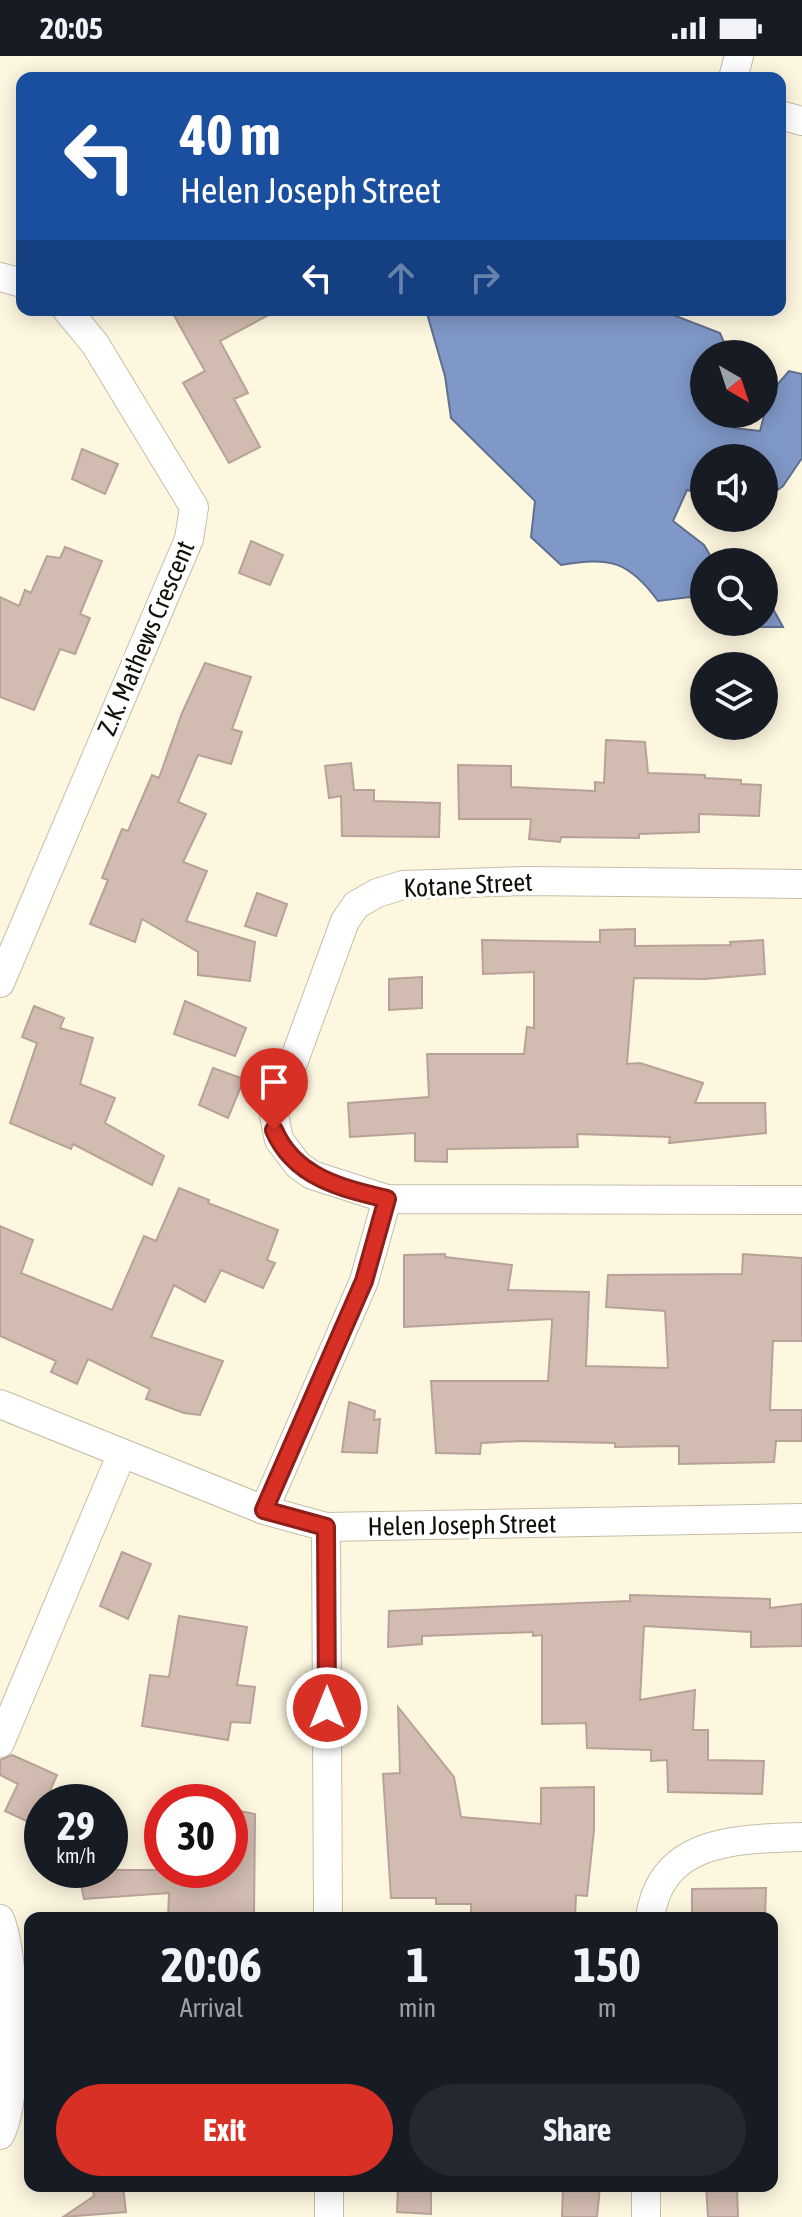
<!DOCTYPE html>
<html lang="en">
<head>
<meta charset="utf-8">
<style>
	body { margin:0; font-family:"Asap Condensed",sans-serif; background:#242831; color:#f1f3f6; height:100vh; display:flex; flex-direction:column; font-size:30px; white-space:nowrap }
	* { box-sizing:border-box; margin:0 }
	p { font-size:26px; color:#9ea1a6 }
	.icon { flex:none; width:44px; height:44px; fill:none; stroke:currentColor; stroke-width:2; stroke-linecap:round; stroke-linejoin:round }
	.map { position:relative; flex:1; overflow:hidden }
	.panel { position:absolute; left:24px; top:1856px; width:754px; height:280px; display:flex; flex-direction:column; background:#171b24; border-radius:16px; box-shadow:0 4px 20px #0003 }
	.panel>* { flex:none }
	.hud { position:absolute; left:16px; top:16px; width:770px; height:244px; border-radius:16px; box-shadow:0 4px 20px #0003; background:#1a4fa0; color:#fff; overflow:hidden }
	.needle { width:52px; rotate:141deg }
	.tools { position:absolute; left:690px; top:284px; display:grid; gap:16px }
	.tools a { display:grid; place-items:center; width:88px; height:88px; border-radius:50%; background:#171b24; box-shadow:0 4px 20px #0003; font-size:40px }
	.speed { position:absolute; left:24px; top:1728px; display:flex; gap:16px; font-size:40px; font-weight:700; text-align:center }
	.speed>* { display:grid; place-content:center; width:104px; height:104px; border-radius:50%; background:#171b24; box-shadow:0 4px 20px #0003; line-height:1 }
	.speed small { font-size:20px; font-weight:400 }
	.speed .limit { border:12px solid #d22; background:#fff; color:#111 }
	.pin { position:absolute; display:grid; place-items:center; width:68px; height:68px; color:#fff; margin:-82px -34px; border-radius:50% 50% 50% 0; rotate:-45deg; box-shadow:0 0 8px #0007 }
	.pin .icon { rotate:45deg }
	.me { position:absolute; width:88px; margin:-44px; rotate:0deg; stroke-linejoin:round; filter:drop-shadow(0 0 6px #0008) }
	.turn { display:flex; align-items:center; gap:28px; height:168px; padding:0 32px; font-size:36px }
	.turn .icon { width:104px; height:104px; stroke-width:2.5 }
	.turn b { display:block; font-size:56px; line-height:68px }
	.lanes { display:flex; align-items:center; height:76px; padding:0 32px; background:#0003; justify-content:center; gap:40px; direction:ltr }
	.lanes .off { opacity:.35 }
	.eta { display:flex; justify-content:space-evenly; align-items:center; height:136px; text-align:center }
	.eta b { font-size:48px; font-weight:700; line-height:56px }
	.cta { display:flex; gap:16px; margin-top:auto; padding:16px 32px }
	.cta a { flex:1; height:92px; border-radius:48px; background:#d93025; color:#fff; font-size:32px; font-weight:700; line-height:92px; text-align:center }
	.cta a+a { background:#242831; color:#f1f3f6 }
	.status { display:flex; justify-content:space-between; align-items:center; height:56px; padding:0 40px; background:#171b24; direction:ltr }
	.status svg { height:22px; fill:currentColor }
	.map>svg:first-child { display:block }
	.water { fill:#8098c8; stroke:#5f6f8e; stroke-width:2 }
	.building { fill:#d2bbb0; stroke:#b8a297; stroke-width:2 }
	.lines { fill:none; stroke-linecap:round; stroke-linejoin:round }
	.street-casing { stroke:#c4bea8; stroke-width:30 }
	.street { stroke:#fff; stroke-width:28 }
	.route-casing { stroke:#8d1f18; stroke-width:20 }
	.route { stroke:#d93025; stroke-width:14 }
	.labels { text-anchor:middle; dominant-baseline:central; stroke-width:7; stroke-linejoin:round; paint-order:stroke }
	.street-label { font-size:26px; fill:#120f08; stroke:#fff }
</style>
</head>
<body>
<div class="status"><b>20:05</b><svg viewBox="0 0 49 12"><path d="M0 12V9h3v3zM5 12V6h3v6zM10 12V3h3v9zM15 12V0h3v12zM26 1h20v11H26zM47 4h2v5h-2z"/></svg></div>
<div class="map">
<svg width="802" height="2161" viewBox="0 0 802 2161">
	<rect width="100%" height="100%" fill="#fdf7e0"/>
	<path class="water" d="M426,254H668L673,259L720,277L729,298H704V358H730L734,372L760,375L770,337L789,315L802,318V402L783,430L764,444V402H704V439L687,434L673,465L704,489L714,506H704V548L690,541L658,545C628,504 609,501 561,509L531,481L535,445L451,362L445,320Z
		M764,539L766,540L783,571H754L744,566H764Z"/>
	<path class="building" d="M171,254H278L220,285L248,337L234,343L260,391L229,407L183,327L205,315Z
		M82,393L118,408L105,438L72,423Z
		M251,485L283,499L270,529L239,517Z
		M65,491L102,505L80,558L90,562L75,598L60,593L34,654L0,641V541L19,550L25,534L31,537L47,500L60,502Z
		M205,607L251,621L232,673L242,676L231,708L198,699L178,746L206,758L183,806L207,815L186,865L255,886L250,925L198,919V896L142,863L135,886L90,868L108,824L102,822L122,773L128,775L152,719L159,722L182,657Z
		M606,684L645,686L648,717L705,719V722L741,724V728L761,729L759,760L699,758V776L639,778V782L561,781L560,786L529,783L531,763H459L458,709L511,710V731L595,735V726L604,727Z
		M351,707L354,734H374V745L440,747L439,781L342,780L341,740L329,742L325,710Z
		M257,837L287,848L276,880L245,870Z
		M635,873V890L731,889L730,886L763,884L765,918L705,923L634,922L627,1008L640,1007L703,1027L695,1047H765L766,1077L669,1087L670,1081L577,1078L578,1091L447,1093V1106L415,1105V1077L350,1081L348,1047L429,1041L427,998H524L527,971L534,972V916L483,918L482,884L600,886V874Z
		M422,921V952L389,954V923Z
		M185,945L246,972L235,1000L174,978Z
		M34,950L64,962L60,972L93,982L80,1028L115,1042L105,1067L164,1100L152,1129L73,1088L71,1093L10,1067L37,987L22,981Z
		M213,1012L244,1023L228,1062L199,1049Z
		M179,1132L209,1144L208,1147L278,1174L267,1204L275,1207L263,1232L221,1214L205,1246L174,1229L151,1281L223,1305L200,1359L184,1357L146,1343L150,1333L88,1303L77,1328L51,1316L56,1305L0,1280V1170L33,1184L21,1217L112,1254L144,1180L156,1185Z
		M445,1198V1201L512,1209L508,1234L589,1236L586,1310L668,1312L665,1255L606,1251L608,1219L742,1218L743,1198L802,1202V1285H773L770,1354H802V1385H776L774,1406L679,1408V1390L615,1391V1387L522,1385L481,1387L480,1398L436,1397L431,1325H548L552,1267V1263L404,1271V1199Z
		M349,1346L375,1355L374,1364L380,1363L377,1397L342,1396Z
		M122,1496L151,1508L128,1563L100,1550Z
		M630,1539L770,1543V1552L802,1548V1590L751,1591V1576L644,1570L640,1644L695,1634L693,1674H708V1704L764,1705L762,1738L668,1736L667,1704L651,1705V1694L587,1692L586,1667L542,1668V1579L533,1580V1576L422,1580V1588L388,1591L389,1555L630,1545Z
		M179,1560L247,1571L237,1629L255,1631L250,1667L231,1666L228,1684L142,1670L150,1619L169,1621Z
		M398,1651L454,1721L461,1761L541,1768V1732L594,1731V1774L587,1840L576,1839L575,1862H471V1848H436V1842H391L383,1718L400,1717Z
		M12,1699L57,1719L45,1746H42L35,1769L5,1755L18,1728L0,1719V1704Z
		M230,1753L255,1758L254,1862H168L169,1837L84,1843L78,1814H230Z
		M766,1832L765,1862H692V1833Z
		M92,2130H123L126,2156L63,2161L94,2140Z
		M398,2130H431V2158L397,2156Z
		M563,2130H600L597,2161H562Z
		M706,2130H737L738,2161H708Z"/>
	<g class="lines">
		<g class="street-casing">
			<path id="street" d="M733,22L739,0
				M780,59L802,65
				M0,221L22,227
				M802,828L526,825L403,829L377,837L356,849L345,865L274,1059L279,1084L298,1109L312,1119L387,1143L802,1144
				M0,927L189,483L194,451L95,288L67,254
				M0,1348L264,1454L326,1471L802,1462
				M264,1454L364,1225L387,1143
				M326,1471L328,1862
				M0,1687L122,1397
				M650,1862C661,1782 739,1783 802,1781
				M0,1863C16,1903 20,2041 0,2079
				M329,2130V2161
				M646,2161V2130"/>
		</g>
		<use href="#street" class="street"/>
	</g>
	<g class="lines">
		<g class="route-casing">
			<path id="route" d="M274,1074C294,1121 341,1132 387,1143L364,1225L264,1454L326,1471L327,1652"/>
		</g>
		<use href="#route" class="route"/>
	</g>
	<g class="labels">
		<g class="street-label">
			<text transform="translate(146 582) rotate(-67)">Z.K. Mathews Crescent</text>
			<text transform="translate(468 829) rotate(-3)">Kotane Street</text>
			<text transform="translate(462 1469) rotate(-1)">Helen Joseph Street</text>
		</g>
	</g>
</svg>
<div class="tools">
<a><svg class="needle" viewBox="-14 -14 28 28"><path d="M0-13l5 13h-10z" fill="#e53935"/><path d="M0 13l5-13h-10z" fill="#9ea1a6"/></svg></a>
<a><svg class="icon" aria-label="sound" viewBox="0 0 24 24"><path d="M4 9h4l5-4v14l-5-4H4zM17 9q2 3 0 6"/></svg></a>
<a><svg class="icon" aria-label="search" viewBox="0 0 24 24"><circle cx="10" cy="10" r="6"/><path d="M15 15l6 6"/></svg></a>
<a><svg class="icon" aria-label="layers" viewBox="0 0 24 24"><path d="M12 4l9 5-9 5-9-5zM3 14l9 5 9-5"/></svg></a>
</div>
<div class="speed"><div>29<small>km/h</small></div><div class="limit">30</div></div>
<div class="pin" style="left:274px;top:1074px;background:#d93025"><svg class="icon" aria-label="arrive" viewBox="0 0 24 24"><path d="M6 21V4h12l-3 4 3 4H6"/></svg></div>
<svg class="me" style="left:327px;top:1652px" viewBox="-20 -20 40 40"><circle r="17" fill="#d93025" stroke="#fff" stroke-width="3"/><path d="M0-11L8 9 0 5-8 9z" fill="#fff"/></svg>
<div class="hud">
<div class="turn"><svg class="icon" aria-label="left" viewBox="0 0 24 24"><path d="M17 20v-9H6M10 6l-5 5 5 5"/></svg><div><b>40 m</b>Helen Joseph Street</div></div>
<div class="lanes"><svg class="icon" aria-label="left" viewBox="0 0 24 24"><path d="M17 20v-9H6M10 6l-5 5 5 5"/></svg><svg class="icon off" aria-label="ahead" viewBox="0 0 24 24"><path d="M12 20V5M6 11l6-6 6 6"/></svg><svg class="icon off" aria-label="right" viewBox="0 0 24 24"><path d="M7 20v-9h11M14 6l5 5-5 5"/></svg></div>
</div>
<section class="panel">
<div class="eta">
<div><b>20:06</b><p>Arrival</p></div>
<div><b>1</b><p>min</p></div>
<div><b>150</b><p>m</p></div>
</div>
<div class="cta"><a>Exit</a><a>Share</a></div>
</section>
</div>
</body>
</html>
